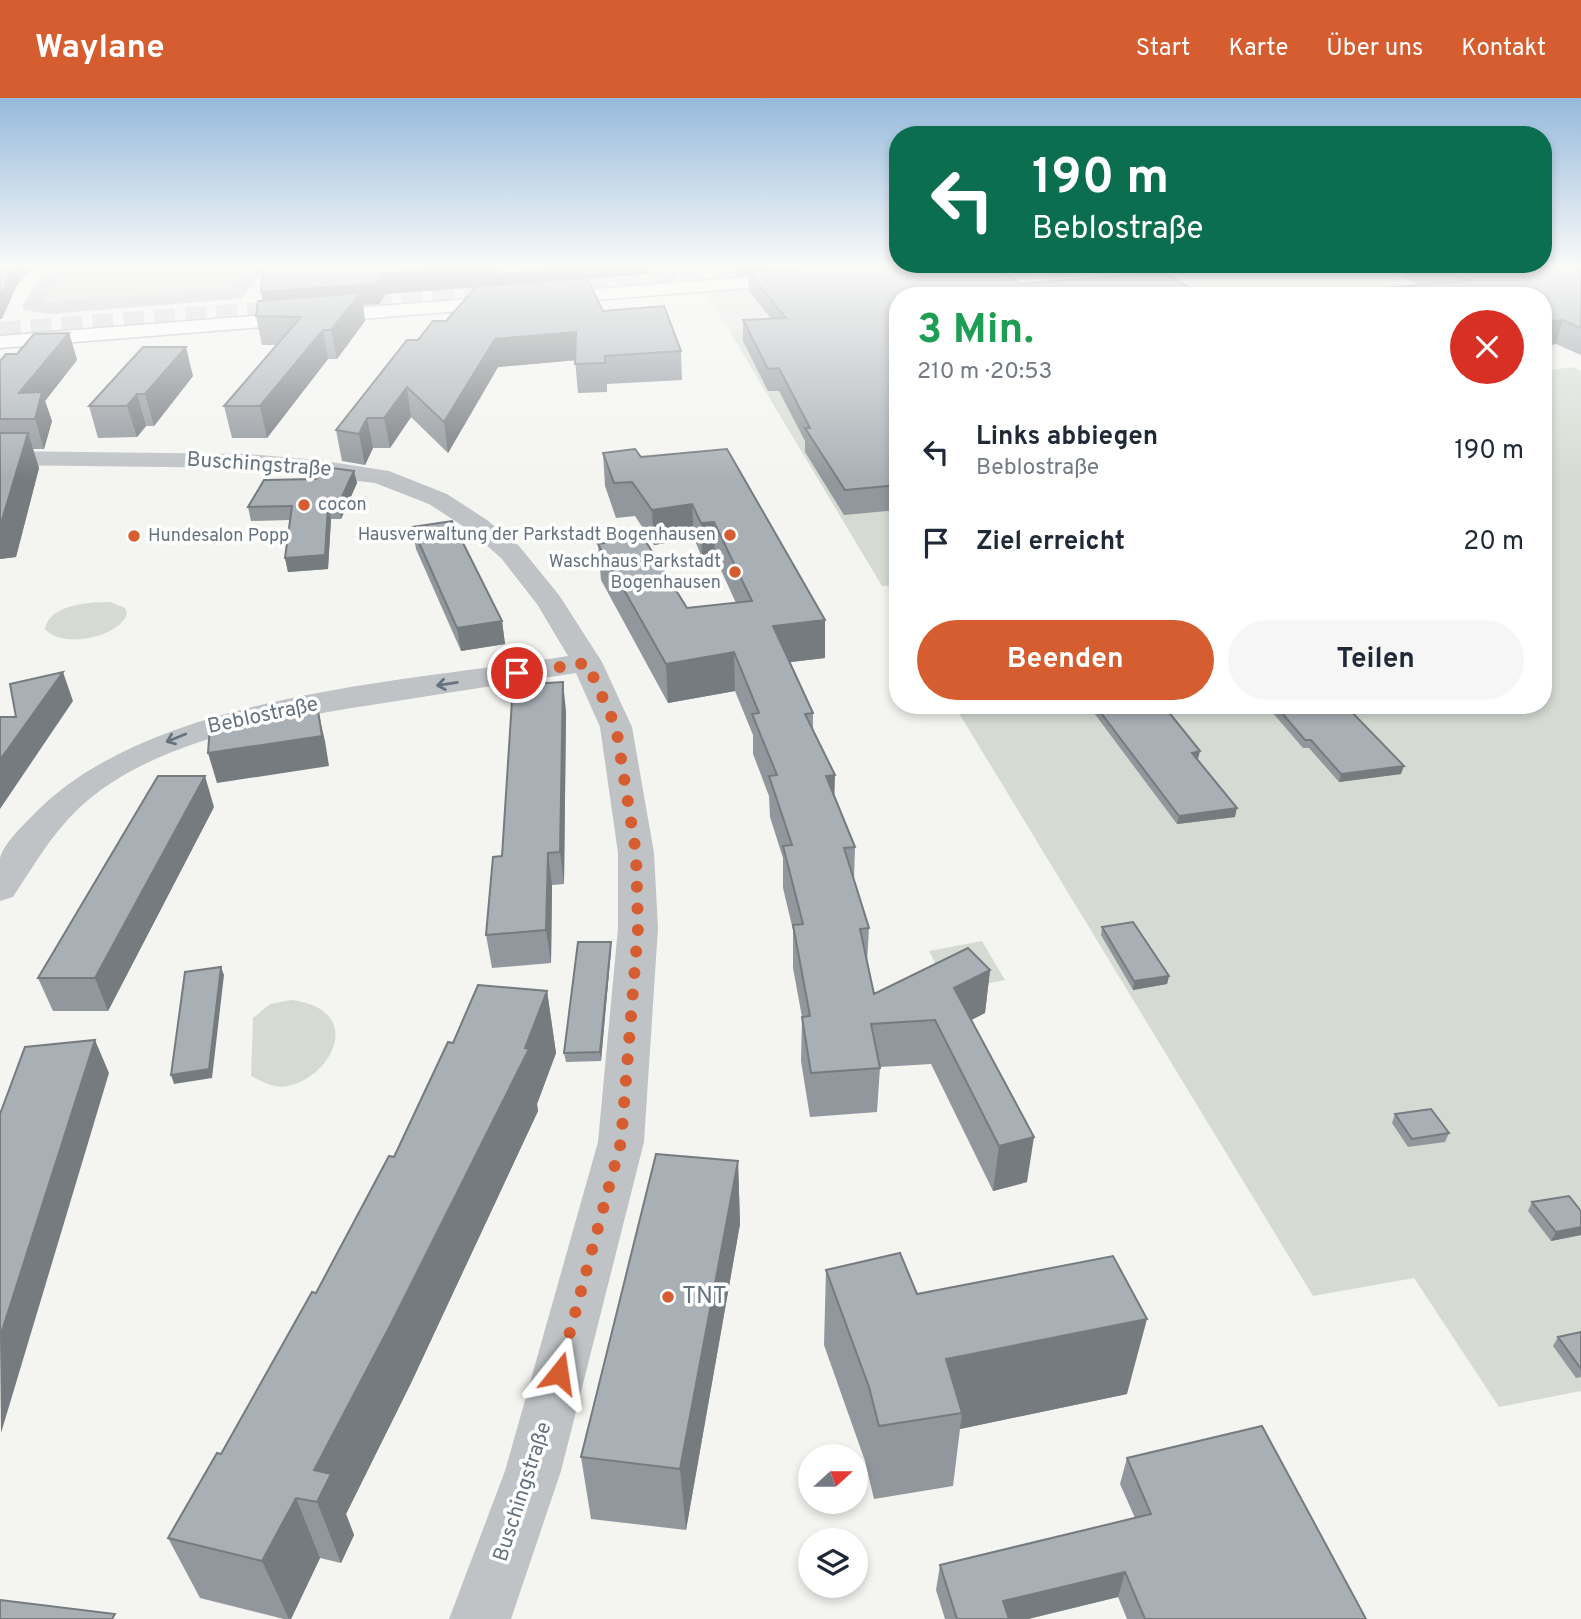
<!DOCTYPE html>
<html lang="de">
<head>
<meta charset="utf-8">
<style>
	body { margin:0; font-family:Overpass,sans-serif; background:#f6f6f7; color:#1f2937; height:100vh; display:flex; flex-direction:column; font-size:26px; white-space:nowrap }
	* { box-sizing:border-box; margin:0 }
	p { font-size:23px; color:#747a83 }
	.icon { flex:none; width:38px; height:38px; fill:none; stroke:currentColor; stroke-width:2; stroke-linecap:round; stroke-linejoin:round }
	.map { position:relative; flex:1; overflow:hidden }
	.panel { position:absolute; left:889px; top:189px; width:663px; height:427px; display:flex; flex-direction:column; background:#fff; border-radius:28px; box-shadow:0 4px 10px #0003 }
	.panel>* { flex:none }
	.top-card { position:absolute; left:889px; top:28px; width:663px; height:147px; border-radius:28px; box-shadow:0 4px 10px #0003; background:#0b6e4f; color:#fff; overflow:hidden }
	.needle { width:46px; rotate:69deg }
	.controls { position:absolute; left:798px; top:1346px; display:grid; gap:14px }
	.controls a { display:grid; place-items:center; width:70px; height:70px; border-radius:50%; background:#fff; box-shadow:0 4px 10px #0003; font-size:35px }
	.pin { position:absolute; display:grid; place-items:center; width:60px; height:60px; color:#fff; margin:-30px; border:4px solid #fff; border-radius:50%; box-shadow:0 2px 7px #0007 }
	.me { position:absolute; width:77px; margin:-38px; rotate:15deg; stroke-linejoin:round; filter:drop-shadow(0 0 5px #0008) }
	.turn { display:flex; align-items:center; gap:24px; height:147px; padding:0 28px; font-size:32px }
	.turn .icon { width:91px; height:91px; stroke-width:2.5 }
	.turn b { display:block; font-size:49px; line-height:60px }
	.round { display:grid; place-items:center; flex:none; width:74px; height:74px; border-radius:37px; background:#f6f6f7 }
	.overview { display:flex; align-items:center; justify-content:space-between; height:119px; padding:0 28px }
	h1 { font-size:42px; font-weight:700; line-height:52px; color:#1e9e55 }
	.button { display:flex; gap:14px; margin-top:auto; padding:14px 28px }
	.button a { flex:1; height:80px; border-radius:42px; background:#d65d2f; color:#fff; font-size:28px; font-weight:700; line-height:80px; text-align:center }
	.button a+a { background:#f6f6f7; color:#1f2937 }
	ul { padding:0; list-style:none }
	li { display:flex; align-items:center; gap:21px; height:91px; padding:0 28px }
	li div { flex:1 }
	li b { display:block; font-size:26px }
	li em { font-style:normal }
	header { display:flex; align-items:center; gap:42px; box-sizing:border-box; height:98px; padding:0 35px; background:#d65d2f; color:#fff }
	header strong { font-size:33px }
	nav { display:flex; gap:38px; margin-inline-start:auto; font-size:24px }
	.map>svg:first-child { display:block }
	.built { fill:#e2e3e2 }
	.green { fill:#d5dbd2 }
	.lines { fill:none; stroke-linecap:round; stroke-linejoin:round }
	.highway-tunnel { stroke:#d0d4d5; stroke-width:21; stroke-dasharray:21 10; stroke-linecap:butt }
	.major-casing { stroke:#b3b6ba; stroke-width:3 }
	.minor { fill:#bfc3c6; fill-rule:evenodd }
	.major { fill:#fff; fill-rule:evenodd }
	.wall { fill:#91979c }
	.shaded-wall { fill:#767b7f }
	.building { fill:#a9b0b5; stroke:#767b7f; stroke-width:2 }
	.oneway { stroke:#657380 }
	.route { stroke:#d65d2f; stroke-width:12; stroke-dasharray:0 21.6 }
	.poi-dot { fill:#d65d2f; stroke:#fff; stroke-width:2.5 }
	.labels { text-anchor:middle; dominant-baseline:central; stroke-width:7; stroke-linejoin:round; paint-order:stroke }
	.far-poi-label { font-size:18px; fill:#657380; stroke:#fff; text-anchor:start }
	.street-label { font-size:21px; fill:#657380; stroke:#fff }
	.near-poi-label { font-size:24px; fill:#657380; stroke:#fff; text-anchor:start }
</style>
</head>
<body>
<header>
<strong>Waylane</strong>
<nav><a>Start</a><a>Karte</a><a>Über uns</a><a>Kontakt</a></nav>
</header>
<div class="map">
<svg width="1581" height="1521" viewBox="0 0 1581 1521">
	<rect width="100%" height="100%" fill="#f4f4f1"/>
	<path class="built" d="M930,169L898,198V220L730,234L701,187Z"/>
	<path class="green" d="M62,169H251L234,191L36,206Z
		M898,220V487L882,488L730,234Z
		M1573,269L1581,273V1293L1499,1309L1414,1180L1313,1198L954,607H1544V273Z
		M110,504L125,510L127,516C118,540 62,551 45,531C49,506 90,504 110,504Z
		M982,843L1005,882L949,893L929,853Z
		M291,902C366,911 333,979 288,988C275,991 262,983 251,978L253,920L270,906Z"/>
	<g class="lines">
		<path class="highway-tunnel" d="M950,173L1082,169
			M0,234L861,169"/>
		<g class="major-casing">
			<path id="major" d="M800,175L809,181L807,185L0,250V238Z"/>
		</g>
		<path class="minor" d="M48,169H66L43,204H50L230,191L248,169H266L242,200L236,201L50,216L24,212L22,208Z
			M657,169H675L677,183L688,190L685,194L679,195L663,190Z
			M0,353L247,356L318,362L389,373L447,396L487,422L519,448L559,497L602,564L632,629L654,755L658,830L644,1044L561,1373L511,1521H449L505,1373L598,1044L618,830V755L600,629L576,575C519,584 461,593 403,602C301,618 158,636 79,710C51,737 34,767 13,799L0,803C0,790 0,772 0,760C5,743 24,727 36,714C154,595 408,584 568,558L537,506L501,460L469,432L429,406L375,385L247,370L0,367Z"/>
		<use href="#major" class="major"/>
	</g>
	<path class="wall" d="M730,169H998L898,198V412L844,417L805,354V343L779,293H768L743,243V222L771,221L749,193L748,177L737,178Z
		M1380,169H1581V257L1556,246L1544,248V198H1327V195L1420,187Z
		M650,176L587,180L603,213L681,253L682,282L607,286V294L578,295L575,262L498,269L448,355L411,319L390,350H373L365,367L342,363L336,332L418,242L446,223L476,189L386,196L379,206L363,207L365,223L337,261H328L267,340H232L224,308L276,247H262L256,218L263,203L261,194Z
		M69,235L77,262L45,303L52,323L44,351H33L39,370L16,459L0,461V263Z
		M193,278L154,328H146L137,339L98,340L89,308Z
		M727,351L825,560L790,564L813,615V631L834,699L855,749L854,782L869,830L867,865L874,896L990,872L985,915L971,922L1027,1084L993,1093L931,966L880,969L877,1014L810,1019L801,963L802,919L793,870V832L783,790V760L770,719L769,698L753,656V637L735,593L668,605L601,482L598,446L687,510L736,505L715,459L702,460L694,440L654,447L635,418L616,420L605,388L603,355L641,359Z
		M354,373L357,385L341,421H331L328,471L288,474L285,460L290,422L251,423L248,409Z
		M412,429L502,523L505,546L461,553L416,451Z
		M1088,607H1163L1235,719L1177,726Z
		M1266,607H1345L1401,676L1339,684L1309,650H1303Z
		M566,613L564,786L552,787L551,865L492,870L486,837L502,758Z
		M214,709L108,913H53L38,880Z
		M1102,829L1169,878L1167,886L1133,892L1101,837Z
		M611,852L601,963L566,964L564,955Z
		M547,893L556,955L537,1006L538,1013L411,1285L346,1416L354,1437L341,1465L320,1460L291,1521H284L200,1500L168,1440L221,1356L316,1195L394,1059L453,945Z
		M1395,1016L1449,1035L1445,1044L1408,1049L1392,1025Z
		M738,1063L740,1126L686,1432L591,1421L581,1359Z
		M1532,1104L1581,1113V1137L1551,1143L1528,1113Z
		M826,1172L917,1196L1127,1296L960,1331L953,1388L874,1401L865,1363L824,1247Z
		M1581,1234V1279L1576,1280L1553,1248L1558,1239Z
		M1127,1360L1366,1521H1127L1118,1499L1028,1521H945L936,1492L940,1467L1135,1420L1120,1386Z"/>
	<path class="shaded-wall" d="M17,169H32L16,189L2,221H0V200L11,175Z
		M481,169H649L650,176L386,196L379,206L363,207L365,223L337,261L331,232L350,208L265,215L261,194L383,176Z
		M737,169H848L748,173V177L737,178Z
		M1563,222L1556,246L1544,248V224Z
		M323,232L328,261L267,340L260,308Z
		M576,234L578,262L498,269L448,355L444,324L495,241Z
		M69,235L77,262L45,303L52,323L44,351L35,321L19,295Z
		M186,249L193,278L154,328L145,296Z
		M407,289L411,319L390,350L384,320Z
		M137,296L146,328L137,339L127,308Z
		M367,320L373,350L365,367L359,336Z
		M28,335L39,370L16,459L0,461V422Z
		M354,373L357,385L341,421L338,407Z
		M692,406L694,440L654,447L652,412Z
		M328,408L331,421L328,471L288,474L285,460Z
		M714,424L715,459L702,460L701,425Z
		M825,522V560L774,566L773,528Z
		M502,523L505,546L461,553L457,530Z
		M734,554L735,593L668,605L666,566Z
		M63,574L73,603L0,711V662Z
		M563,584L566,613L564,786L560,754Z
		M318,613L325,643L329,668L217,685L208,655Z
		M1200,653L1198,661L1192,655Z
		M1404,668L1401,676L1339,684L1341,676Z
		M835,677L834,717L826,678Z
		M205,678L214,709L108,913L95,880Z
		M1237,710L1235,719L1177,726L1179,718Z
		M548,755L552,787L551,865L546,832Z
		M611,844V852L601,963L600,954Z
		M221,869L224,877L212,980L174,986L171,977Z
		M990,872L985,915L950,933L954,890Z
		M1169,878L1167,886L1133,892L1134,883Z
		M547,893L556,955L537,1006L538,1013L411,1285L346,1416L354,1437L341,1465L317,1404L314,1372L525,950Z
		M95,942L109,975L1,1335L0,1239Z
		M1034,1039L1027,1084L993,1093L999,1048Z
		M738,1063L740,1126L686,1432L680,1371Z
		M1581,1129V1137L1551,1143L1556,1134Z
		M1147,1221L1127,1296L960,1331L962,1315L946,1261Z
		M296,1400L320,1460L291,1521H289L262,1463Z
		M1125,1474L1118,1499L1028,1521H1000L1003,1503Z"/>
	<path class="building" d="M0,169H17L11,175L0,200Z
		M263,169H481L383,176L375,186L261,194Z
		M499,169H579L580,170L492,177Z
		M803,169H998L1020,186L1165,174L1202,198H898V387L845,392L805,330H810L779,270L768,271L743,222L786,220L748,173Z
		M1436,169H1581V230L1563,222L1544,224V198H1333L1327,195L1469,183Z
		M587,180L603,213L664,208L681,253L605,258V265L575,266L576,234L495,241L444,324L407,289L384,320H367L359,336L336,332L407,242H418L433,223H446L477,188Z
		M360,195L331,232H323L260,308H224L301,219L256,218L258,203Z
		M69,235L19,295L42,294L35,321H0V263L6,256H17L34,236Z
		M143,249H186L145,296H137L127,308H89Z
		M0,335H28L2,422H0Z
		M635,351L641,359L727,351L825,522L773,528L813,615L805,616L835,677L826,678L855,749L844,750L869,830L860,831L874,896L968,850L990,872L954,890L1034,1039L999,1048L935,922L871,926L880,970L811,975L802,919L810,918L793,827L803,826L783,748L792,747L769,678L777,677L752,616L759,615L734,554L666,566L598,446L643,439L687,510L752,503L714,424L701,425L692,406L652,412L632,384L614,385L603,355Z
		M325,369L354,373L338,407L328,408L325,457L285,460L292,408L248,409L264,382L316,381Z
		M452,423L502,523L457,530L412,429Z
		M63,574L0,662V619H16L10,586Z
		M563,584L560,754L548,755L546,832L486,837L493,759L502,758L513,587Z
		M1095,607H1163L1200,653L1192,655L1237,710L1179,718Z
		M1275,607H1345L1404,668L1341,676L1311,642H1305Z
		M318,613L322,638L208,655L210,628Z
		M158,678H205L95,880H38Z
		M1133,824L1169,878L1134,883L1102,829Z
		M578,844H611L600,954L564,955Z
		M221,869L209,971L171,977L185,874Z
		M478,887L547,893L525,950L529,951L393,1222L314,1372L331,1376L317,1404L296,1400L262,1463L168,1440L217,1355L221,1356L312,1194L316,1195L389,1058L394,1059L448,944L453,945Z
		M95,942L0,1239V1016L25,949Z
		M1431,1011L1449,1035L1412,1041L1395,1016Z
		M656,1056L738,1063L680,1371L581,1359Z
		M1569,1098L1581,1113V1129L1556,1134L1532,1104Z
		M900,1155L917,1196L1113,1158L1147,1221L946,1261L962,1315L879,1328L869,1289L826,1172Z
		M1581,1234V1271L1558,1239Z
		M1262,1328L1366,1521H1145L1125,1474L1003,1503L1009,1521H957L940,1467L1151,1416L1127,1360Z
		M0,1502L115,1516L112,1521H0Z"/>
	<defs><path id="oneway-shaft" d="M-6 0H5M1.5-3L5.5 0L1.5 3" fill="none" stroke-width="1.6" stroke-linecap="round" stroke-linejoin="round" transform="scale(1.75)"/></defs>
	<g class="oneway">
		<use href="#oneway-shaft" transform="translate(447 586) rotate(171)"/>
		<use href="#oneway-shaft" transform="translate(176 640) rotate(158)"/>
	</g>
	<linearGradient id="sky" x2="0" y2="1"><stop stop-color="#96badc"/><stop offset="0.44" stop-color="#fafaf9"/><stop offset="1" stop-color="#fafaf9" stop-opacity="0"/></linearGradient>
	<rect width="1581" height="382" fill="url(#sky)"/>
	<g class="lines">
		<path class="route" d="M517,575L587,565L616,629L636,755L638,830L621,1044L559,1275"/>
	</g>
	<g class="poi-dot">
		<circle cx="304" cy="407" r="7"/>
		<circle cx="730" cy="437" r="7"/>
		<circle cx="134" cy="438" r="7"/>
		<circle cx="735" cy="474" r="7"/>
		<circle cx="668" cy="1199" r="7"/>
	</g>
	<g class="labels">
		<g class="far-poi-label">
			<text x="318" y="407">cocon</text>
			<text x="716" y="437" text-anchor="end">Hausverwaltung der Parkstadt Bogenhausen</text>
			<text x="148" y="438">Hundesalon Popp</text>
			<text x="721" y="464" text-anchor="end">Waschhaus Parkstadt<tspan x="721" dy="21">Bogenhausen</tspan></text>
		</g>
		<g class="street-label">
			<text transform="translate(259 367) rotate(4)">Buschingstraße</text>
			<text transform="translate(263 618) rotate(-12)">Beblostraße</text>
			<text transform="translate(523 1394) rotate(-72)">Buschingstraße</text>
		</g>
		<g class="near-poi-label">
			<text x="682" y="1199">TNT</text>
		</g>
	</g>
</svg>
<div class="controls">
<a><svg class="needle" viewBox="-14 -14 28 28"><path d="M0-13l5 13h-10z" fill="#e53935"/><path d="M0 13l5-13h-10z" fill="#747a83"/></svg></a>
<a><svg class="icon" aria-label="layers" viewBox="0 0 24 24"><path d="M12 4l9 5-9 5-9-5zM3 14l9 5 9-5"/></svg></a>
</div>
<div class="pin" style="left:517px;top:575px;background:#d93025"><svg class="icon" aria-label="arrive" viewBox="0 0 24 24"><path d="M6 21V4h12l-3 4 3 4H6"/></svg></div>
<svg class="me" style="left:559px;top:1275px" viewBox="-20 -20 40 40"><path d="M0-17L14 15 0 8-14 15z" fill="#d65d2f" stroke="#fff" stroke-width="4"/></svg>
<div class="top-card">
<div class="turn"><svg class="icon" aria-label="left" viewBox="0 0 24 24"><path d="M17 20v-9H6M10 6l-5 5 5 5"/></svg><div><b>190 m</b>Beblostraße</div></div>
</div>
<section class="panel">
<div class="overview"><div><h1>3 Min.</h1><p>210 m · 20:53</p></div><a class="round" style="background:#d93025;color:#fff"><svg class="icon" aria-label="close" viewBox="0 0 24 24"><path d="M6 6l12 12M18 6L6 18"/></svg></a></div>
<ul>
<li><svg class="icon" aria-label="left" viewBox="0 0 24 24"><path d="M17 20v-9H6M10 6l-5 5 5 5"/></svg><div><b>Links abbiegen</b><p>Beblostraße</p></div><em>190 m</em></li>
<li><svg class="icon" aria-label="arrive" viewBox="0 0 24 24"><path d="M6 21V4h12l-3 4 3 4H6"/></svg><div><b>Ziel erreicht</b></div><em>20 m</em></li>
</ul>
<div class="button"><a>Beenden</a><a>Teilen</a></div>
</section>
</div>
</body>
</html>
